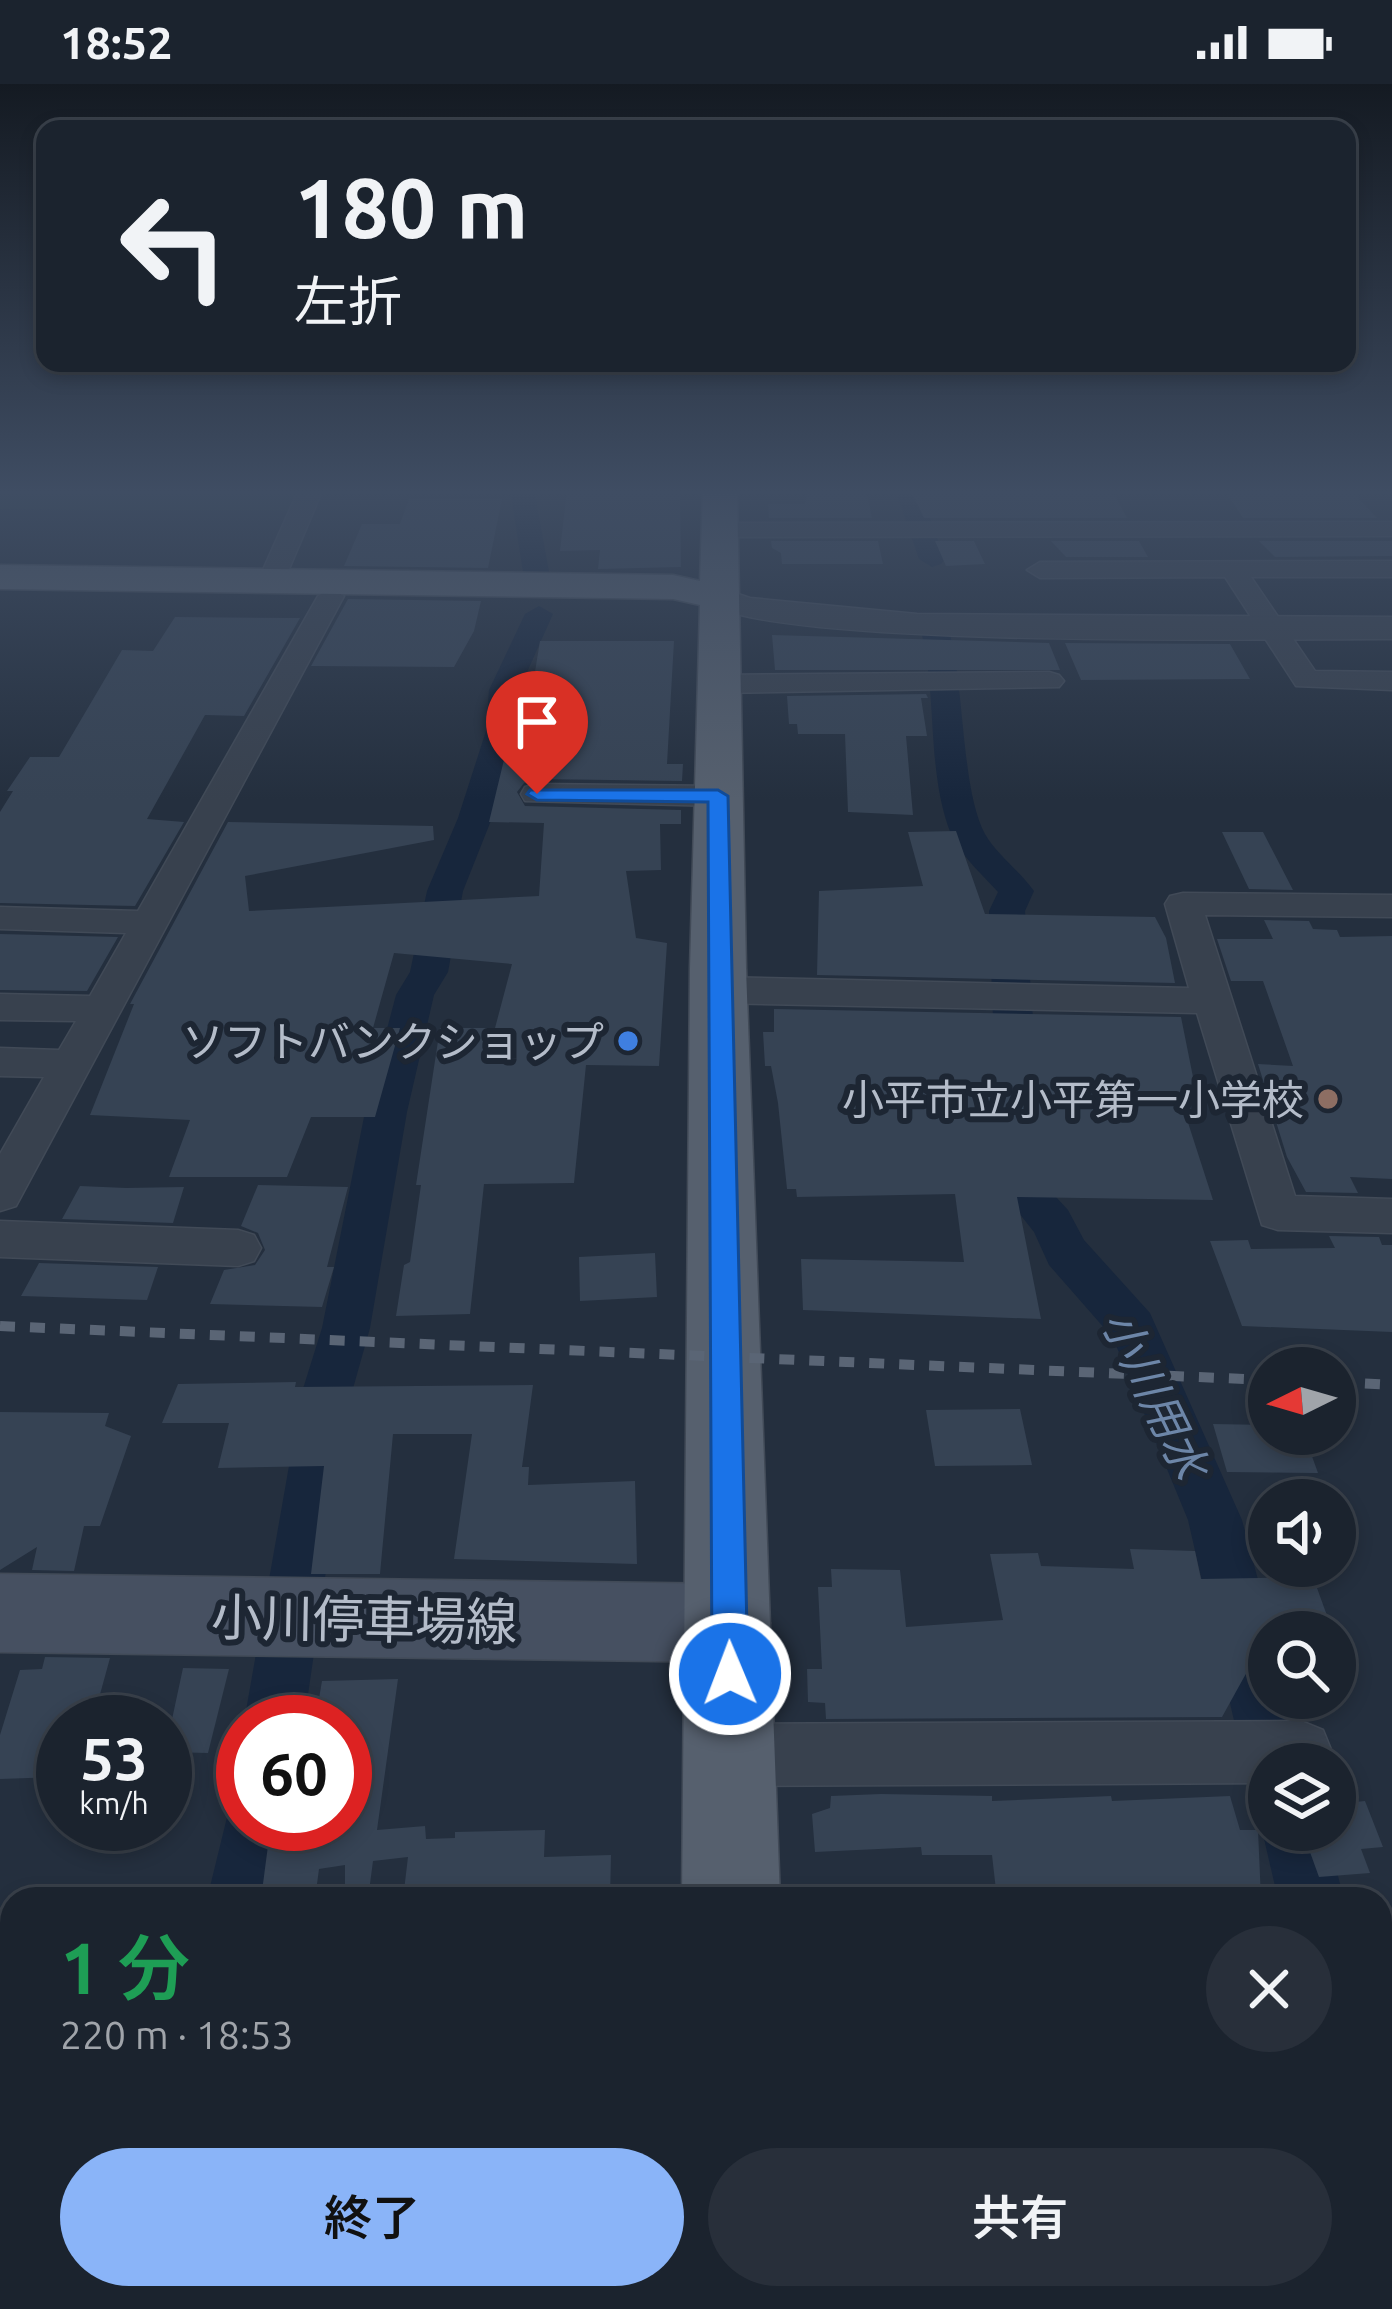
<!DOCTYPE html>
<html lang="ja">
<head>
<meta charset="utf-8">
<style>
	body { margin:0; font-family:Ubuntu,"Noto Sans JP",sans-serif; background:#282f3a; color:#f1f3f6; height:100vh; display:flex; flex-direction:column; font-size:45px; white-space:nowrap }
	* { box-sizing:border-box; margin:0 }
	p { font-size:39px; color:#a0a4aa }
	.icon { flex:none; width:66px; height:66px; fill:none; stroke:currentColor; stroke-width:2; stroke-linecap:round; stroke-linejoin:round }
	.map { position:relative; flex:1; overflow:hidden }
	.sheet { position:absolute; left:0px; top:1803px; width:1392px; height:423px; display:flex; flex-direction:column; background:#1b232e; border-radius:36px 36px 0 0; box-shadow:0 6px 18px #0003,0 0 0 3px #39404a }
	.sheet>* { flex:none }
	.top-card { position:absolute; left:36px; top:36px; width:1320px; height:252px; border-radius:24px; box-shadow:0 6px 18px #0003,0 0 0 3px #39404a; background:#1b232e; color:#f1f3f6; overflow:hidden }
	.needle { width:78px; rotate:265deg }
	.buttons { position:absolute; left:1248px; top:1263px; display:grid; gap:24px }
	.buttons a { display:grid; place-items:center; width:108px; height:108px; border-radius:50%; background:#1b232e; box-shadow:0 6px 18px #0003,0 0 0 3px #39404a; font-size:60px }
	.speed { position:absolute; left:36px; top:1611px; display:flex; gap:24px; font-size:60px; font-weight:700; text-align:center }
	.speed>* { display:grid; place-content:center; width:156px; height:156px; border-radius:50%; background:#1b232e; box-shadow:0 6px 18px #0003,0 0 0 3px #39404a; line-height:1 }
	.speed small { font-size:30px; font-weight:400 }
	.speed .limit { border:18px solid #d22; background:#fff; color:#111 }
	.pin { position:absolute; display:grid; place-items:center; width:102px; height:102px; color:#fff; margin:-123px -51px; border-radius:50% 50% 50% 0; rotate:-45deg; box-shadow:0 0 12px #0007 }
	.pin .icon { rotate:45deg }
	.me { position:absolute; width:132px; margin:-66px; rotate:359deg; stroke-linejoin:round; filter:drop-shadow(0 0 9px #0008) }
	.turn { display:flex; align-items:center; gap:42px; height:252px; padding:0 60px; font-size:54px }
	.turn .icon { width:156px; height:156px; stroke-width:2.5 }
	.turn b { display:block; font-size:84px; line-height:102px }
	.round { display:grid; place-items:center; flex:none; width:126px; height:126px; border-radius:63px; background:#282f3a }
	.headline { display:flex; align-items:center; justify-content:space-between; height:204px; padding:0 60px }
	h1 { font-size:72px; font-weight:600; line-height:90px; color:#1e9e55 }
	.button { display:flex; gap:24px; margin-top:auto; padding:24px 60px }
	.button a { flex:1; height:138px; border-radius:72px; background:#8ab4f8; color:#111; font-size:48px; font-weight:600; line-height:138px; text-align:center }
	.button a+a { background:#282f3a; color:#f1f3f6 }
	.status { display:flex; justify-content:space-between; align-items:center; height:84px; padding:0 60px; background:#1b232e; direction:ltr }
	.status svg { height:33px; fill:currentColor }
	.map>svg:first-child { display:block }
	.green { fill:#263c3f }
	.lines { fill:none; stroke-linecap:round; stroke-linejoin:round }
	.canal { fill:#17263c; fill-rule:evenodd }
	.building { fill:#364354 }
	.minor-casing { stroke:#414a57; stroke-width:3 }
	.tertiary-casing { stroke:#414a57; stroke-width:3 }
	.secondary-casing { stroke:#414a57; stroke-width:3 }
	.primary-casing { stroke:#414a57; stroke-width:3 }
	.minor { fill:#38414e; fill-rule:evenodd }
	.tertiary { fill:#38414e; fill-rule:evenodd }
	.secondary { fill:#465061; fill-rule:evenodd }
	.primary { fill:#56606e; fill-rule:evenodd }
	.rail { stroke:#5a6575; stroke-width:10; stroke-dasharray:15 15; stroke-linecap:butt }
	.route { fill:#1a73e8; stroke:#114b97; stroke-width:3 }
	.shop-dot { fill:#3f7fe0; stroke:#1d2633; stroke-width:4.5 }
	.education-dot { fill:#8d6e63; stroke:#1d2633; stroke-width:4.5 }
	.labels { text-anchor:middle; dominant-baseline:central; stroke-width:12; stroke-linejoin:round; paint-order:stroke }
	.poi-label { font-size:42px; fill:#b4bcc9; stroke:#1d2633; text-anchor:end }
	.water-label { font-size:45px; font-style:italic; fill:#6d86a8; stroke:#1d2633 }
	.near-street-label { font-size:51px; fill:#b4bcc9; stroke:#1d2633 }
</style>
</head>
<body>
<div class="status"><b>18:52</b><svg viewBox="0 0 49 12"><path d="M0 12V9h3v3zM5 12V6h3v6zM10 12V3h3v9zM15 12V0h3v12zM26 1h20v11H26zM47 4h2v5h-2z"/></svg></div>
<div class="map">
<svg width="1392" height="2225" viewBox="0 0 1392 2225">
	<rect width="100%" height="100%" fill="#242f3e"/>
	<path class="green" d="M0,405H299L290,427L0,425Z"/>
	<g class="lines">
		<path class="canal" d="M510,405H534L549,488L545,494H527L523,488Z
			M895,405H919L945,475L941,480L932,483L919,475Z
			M539,522L553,530L519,606L516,647L492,734L463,807L448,888L434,911L407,1028L370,1244L352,1308L304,1638H244L302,1308L322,1244L365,1028L396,911L410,888L427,807L458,734L486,647L489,606L525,530Z
			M935,539L949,547C965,603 961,706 985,750C997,771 1020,787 1034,807L1025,827L1037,988L1031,998L1016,1002L1001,998L995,988L989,827L998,808C983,791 960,771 951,750C926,687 938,612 921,547Z
			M1024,1038L1039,1043L1046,1054L1056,1113L1068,1126L1084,1156L1150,1229L1242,1436L1272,1548L1269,1614H1289L1306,1680H1269V1709L1253,1702L1244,1680L1188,1436L1113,1254L1049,1181L1034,1148L1011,1119L1002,1054L1009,1043Z
			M243,1713V1740H286L273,1815H207L231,1717Z
			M1269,1729V1746H1326L1344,1815H1278L1262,1746Z
			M1380,2206L1384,2225H1306L1305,2214H1380Z
			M123,2214H201L199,2225H121Z"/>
	</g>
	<path class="building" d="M567,405H680L681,483L598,485L600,466L560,467Z
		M910,405H1111L1127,434H924Z
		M1224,405H1350L1377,434H1243Z
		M866,406L872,434H769L768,420H805L807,407Z
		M409,415H502L488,484L344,482L362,440H400Z
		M771,457H878L883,480H782L781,469L772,464Z
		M935,457H974L985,480L946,482Z
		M1051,457H1139L1148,473H1066Z
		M1259,457H1392V472L1275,473Z
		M348,515L481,517L474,547L454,583L311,582Z
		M175,533L300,534L244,632L205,631L147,735L184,738L135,822L0,819V728L13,707H7L30,673H59L122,566L153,567Z
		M772,551L1049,559L1060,586H775Z
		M540,557H674L667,680H683L682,697L537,695L524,699L517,708L525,722L681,726V740H660L661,786L626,787L636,854L667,859L659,982L586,981L574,1099L484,1100L470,1230L396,1232L404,1181L410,1178L421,1101H416L440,944H495L512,880L394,869L373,944H400L375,1033H311L287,1093H169L190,1036L90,1031L134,920H130L228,738L433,742L434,756L245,792L249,827L539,812L544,739L489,738L509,655H524Z
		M1065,559L1230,560L1250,595L1081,596Z
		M926,610L928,614H921L927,652H906L913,731L848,728L845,650H798L797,640H789L787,612Z
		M956,747L985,830L1155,833L1166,854L1175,899L817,891L819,807L923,802L908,748Z
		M1222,748H1263L1293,806L1249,805Z
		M1264,836L1309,837L1313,845L1337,846L1340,853L1392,852V1095L1350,1093L1358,1109L1306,1108L1287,1073L1258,980L1293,982L1263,897H1231L1217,855H1273Z
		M0,850L118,853L87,907L0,906Z
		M774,925L1181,933L1198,1018L1181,1017L1213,1116L1017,1113L1041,1235L803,1226L801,1175L964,1178L955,1110L797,1113L796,1105H787L778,1019L771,982H765L763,948H774Z
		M258,1101L348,1103L327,1183H334L322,1223L210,1220L224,1186L255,1181L265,1166L258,1149L241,1142Z
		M80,1102L126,1104L184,1103L173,1139L62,1135Z
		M1329,1152L1379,1153L1382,1161H1392V1248L1242,1242L1210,1157L1248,1156L1251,1165L1335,1164Z
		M655,1169L657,1213L580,1217L579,1173Z
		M39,1179L158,1183L147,1216L21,1212Z
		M296,1298L295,1303L533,1301L522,1383H529L528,1401L635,1397L637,1480L454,1475L472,1350H393L380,1490H311L324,1382L218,1384L229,1339H162L178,1300Z
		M1020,1325L1032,1381L935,1382L926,1326Z
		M0,1328L109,1329L105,1342L131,1352L100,1442H84L74,1487L32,1486L37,1463L0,1486Z
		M1213,1340L1269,1341V1350H1304L1318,1389L1227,1388Z
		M1130,1465L1195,1467L1201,1495L1313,1493L1333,1548H1269L1222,1633L826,1635L825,1619L808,1618L807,1585H822L818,1503H832L831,1485L900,1486L906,1543L1003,1536L990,1470L1038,1469L1041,1482L1134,1485Z
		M45,1573L110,1574L99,1614L81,1615L74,1638H63L58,1693L0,1695V1651L20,1586L42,1585Z
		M183,1584L229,1585L208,1669L165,1668Z
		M398,1595L377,1746L425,1742L426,1755L455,1754V1748L545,1746L544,1773L611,1771L610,1815H403L408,1773L373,1777L368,1815H345V1781L319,1785L315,1815H261L269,1754L345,1748V1638H315L322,1597Z
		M881,1710L992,1712V1717L1111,1712L1112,1717L1230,1712L1240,1746H1258L1261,1815H997L992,1771H922L921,1763L815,1768L812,1730L830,1724L831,1712Z
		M1365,1717L1383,1763L1361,1765L1370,1789L1319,1793L1302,1746H1335V1720Z"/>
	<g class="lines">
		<g class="minor-casing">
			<path id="minor" d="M299,405H323L284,497L271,505L262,503L258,497Z
				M1392,438V452L717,453L705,446L717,439Z
				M1392,477V493H1251L1315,587L1392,588V606L1296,602L1225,493L1040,494L1027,486L1040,478Z
				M331,504L344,512L16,1122L0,1127V1070L44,993L0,992V964L59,966L76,937L0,936V910L90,912L126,849L0,845V823L138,827L318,512Z
				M1049,588L1059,591L1064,597L1059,603L717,609L702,600L717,591Z
				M537,700L718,702L734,712L718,722L525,717L521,710L525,703Z
				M1183,809L1392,811V833L1205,831L1295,1112L1392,1115V1149L1278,1146L1262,1141L1197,929L718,919L704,915L699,906L704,897L718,893L1189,904L1165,820L1170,812Z
				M0,1137L238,1146L254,1151L261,1164L254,1177L238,1182L0,1173Z
				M1301,1637L1323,1646L1332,1668L1327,1680H1269V1699L732,1702L710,1693L701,1671L710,1649L732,1640Z"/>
		</g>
		<g class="tertiary-casing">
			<path id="tertiary" d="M717,503L750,514L917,530L1392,533V555C1297,554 740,567 700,513L705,506Z"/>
		</g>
		<g class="secondary-casing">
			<path id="secondary" d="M0,1490L729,1500L758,1511L770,1539L758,1567L729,1578L0,1568Z"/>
		</g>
		<g class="primary-casing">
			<path id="primary" d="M703,405H737L746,884L780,1815H682L690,884L700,521L673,515L0,505V481L673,491L700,497Z
				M674,2214H788L789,2225H673Z"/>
		</g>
		<use href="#minor" class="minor"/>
		<use href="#tertiary" class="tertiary"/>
		<use href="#secondary" class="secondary"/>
		<use href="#primary" class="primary"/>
		<path class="rail" d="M0,1242L1269,1296
			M1335,1298L1392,1301"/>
	</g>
	<linearGradient id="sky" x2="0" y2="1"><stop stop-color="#141a22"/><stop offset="0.57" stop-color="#3f4d63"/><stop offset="1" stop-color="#3f4d63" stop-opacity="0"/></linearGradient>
	<rect width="1392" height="716" fill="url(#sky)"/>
	<path class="route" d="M530,706H718L728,712L748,1590L742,1603L730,1608L717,1603L712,1590L708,718L537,716L527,710Z"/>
	<circle class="shop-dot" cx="628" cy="957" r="12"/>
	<circle class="education-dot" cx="1328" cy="1015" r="12"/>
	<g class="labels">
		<g class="poi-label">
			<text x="604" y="957">ソフトバンクショップ</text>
			<text x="1304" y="1015">小平市立小平第一小学校</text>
		</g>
		<g class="water-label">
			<text transform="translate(1155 1310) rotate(64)">小川用水</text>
		</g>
		<g class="near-street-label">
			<text transform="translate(364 1535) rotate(1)">小川停車場線</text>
		</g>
	</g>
</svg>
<div class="buttons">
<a><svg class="needle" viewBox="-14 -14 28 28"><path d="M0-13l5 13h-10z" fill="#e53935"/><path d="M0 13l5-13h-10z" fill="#a0a4aa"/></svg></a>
<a><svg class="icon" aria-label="sound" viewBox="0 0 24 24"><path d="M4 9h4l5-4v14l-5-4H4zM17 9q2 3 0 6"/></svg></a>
<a><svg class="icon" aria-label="search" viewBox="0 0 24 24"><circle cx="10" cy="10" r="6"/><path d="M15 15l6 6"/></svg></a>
<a><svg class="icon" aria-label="layers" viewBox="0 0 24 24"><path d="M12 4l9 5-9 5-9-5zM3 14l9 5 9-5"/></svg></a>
</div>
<div class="speed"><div>53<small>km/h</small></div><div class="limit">60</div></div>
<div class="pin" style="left:537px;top:710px;background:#d93025"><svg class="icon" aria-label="arrive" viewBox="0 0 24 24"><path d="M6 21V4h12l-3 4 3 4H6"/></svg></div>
<svg class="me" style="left:730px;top:1590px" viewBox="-20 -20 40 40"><circle r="17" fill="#1a73e8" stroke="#fff" stroke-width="3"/><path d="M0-11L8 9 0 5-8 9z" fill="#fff"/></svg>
<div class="top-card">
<div class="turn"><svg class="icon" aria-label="left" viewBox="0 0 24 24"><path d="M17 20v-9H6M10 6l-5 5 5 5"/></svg><div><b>180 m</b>左折</div></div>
</div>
<section class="sheet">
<div class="headline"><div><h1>1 分</h1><p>220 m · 18:53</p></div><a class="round"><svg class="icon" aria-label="close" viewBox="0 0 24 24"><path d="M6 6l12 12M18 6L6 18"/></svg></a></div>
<div class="button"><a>終了</a><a>共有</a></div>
</section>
</div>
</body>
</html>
